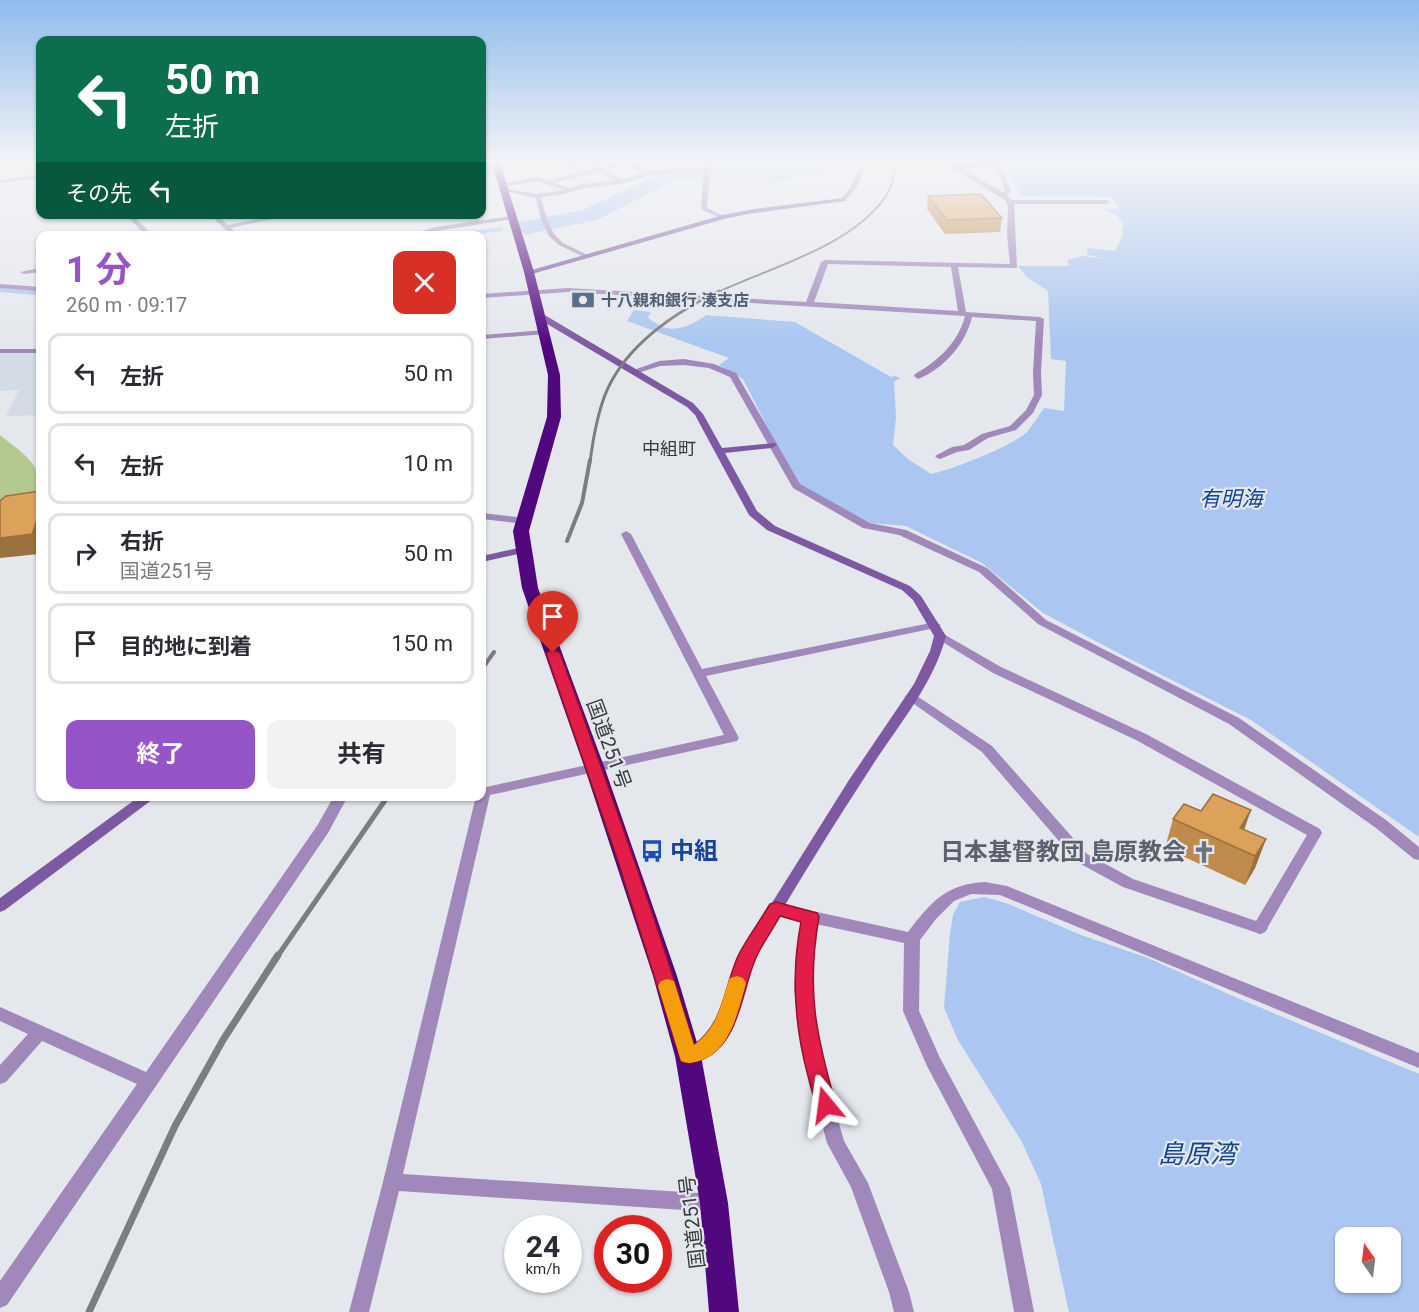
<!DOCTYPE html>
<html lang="ja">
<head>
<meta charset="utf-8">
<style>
	body { margin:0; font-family:Roboto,"Noto Sans JP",sans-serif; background:#f2f2f3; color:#2b2b33; height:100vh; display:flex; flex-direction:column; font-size:22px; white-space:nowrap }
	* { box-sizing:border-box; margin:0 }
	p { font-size:20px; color:#7c7c81 }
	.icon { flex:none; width:33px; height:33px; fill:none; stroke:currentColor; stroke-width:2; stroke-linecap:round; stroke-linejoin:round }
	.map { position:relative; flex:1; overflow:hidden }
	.sheet { position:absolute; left:36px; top:231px; width:450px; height:570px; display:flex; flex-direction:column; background:#fff; border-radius:12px; box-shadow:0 2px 4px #0004 }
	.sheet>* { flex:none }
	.hud { position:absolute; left:36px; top:36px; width:450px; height:183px; border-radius:12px; box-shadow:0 2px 4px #0004; background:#0b6e4f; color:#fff; overflow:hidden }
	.needle { width:39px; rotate:346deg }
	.controls { position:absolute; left:1335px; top:1227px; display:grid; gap:12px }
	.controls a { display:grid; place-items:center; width:66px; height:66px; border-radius:12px; background:#fff; box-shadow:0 2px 4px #0004; font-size:30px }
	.speed { position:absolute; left:504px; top:1215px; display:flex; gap:12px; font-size:30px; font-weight:700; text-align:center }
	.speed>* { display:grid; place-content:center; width:78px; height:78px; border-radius:50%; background:#fff; box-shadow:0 2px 4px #0004; line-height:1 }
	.speed small { font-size:15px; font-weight:400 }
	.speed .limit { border:9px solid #d22; background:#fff; color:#111 }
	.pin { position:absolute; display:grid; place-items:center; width:51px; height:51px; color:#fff; margin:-62px -26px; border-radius:50% 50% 50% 0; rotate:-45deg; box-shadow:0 0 6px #0007 }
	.pin .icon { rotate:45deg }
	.me { position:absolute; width:66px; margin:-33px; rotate:344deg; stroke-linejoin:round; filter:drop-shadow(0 0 4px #0008) }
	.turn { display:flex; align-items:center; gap:21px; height:126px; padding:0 30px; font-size:27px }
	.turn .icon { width:78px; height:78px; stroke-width:2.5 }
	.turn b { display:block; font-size:42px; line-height:51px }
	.then { display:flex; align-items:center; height:57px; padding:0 30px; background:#0003; gap:12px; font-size:22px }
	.round { display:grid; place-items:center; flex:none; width:63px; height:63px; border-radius:12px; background:#f2f2f3 }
	.headline { display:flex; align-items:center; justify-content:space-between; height:102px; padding:0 30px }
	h1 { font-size:36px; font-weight:700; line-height:45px; color:#9654c9 }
	.button { display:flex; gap:12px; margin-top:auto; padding:12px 30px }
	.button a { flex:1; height:69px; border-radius:12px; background:#9654c9; color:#fff; font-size:24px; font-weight:700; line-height:69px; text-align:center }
	.button a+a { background:#f2f2f3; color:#2b2b33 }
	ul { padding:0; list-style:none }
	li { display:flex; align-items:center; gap:18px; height:81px; margin:0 12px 9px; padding:0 18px; border:3px solid #e1e1e2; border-radius:12px }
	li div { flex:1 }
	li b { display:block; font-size:22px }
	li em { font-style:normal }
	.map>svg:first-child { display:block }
	.built { fill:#d3dbe6 }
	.green { fill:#b4c98e }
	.water { fill:#aac6f1; fill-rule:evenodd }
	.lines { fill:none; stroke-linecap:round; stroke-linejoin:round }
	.stream-far1 { stroke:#aac6f1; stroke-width:4 }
	.stream { stroke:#aac6f1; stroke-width:4.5 }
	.river { fill:#aac6f1; fill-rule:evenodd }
	.lane { fill:#a088bb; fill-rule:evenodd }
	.street { fill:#a088bb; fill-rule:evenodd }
	.secondary { fill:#7e59a3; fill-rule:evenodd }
	.highway { fill:#51087f; fill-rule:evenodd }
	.rail-far4 { stroke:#7b7d80; stroke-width:2 }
	.rail-far3 { stroke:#7b7d80; stroke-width:3 }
	.rail-far2 { stroke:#7b7d80; stroke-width:4 }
	.rail-far1 { stroke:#7b7d80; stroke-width:5 }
	.rail { stroke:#7b7d80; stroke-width:7 }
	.wall { fill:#be8b4d }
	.shaded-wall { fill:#9b713f }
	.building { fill:#dda25a; stroke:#9b713f; stroke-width:1.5 }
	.route { fill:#e11d48; stroke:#92132f; stroke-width:1.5 }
	.slow { fill:#f59e0b }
	.labels { text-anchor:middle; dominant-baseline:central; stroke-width:4.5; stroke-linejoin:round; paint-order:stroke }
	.far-service-label { font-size:16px; font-weight:bold; fill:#4e5e75; stroke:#e4e7ec; text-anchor:start }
	.far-quarter-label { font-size:18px; fill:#393a3c; stroke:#e4e7ec }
	.street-label { font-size:20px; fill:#393a3c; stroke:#e4e7ec }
	.water-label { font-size:21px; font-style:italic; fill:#114697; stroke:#e4e7ec }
	.near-transit-label { font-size:24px; font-weight:bold; fill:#164399; stroke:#e4e7ec; text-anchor:start }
	.near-worship-label { font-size:24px; font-weight:bold; fill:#5b616d; stroke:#e4e7ec; text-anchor:end }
	.near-water-label { font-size:26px; font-style:italic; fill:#114697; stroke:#e4e7ec }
</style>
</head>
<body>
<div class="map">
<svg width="1419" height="1312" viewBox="0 0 1419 1312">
	<rect width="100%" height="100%" fill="#e4e7ec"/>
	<path class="built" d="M40,352V415L6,416L19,390L0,391V353Z"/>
	<path class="green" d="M0,435C19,451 41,462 40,489L0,524Z"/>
	<path class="water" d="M811,160H862L768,184L767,178L727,177L725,174H712L710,171L793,164Z
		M1002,160H1419V837L1251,720L1122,655L1043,613L982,563L906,526L871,523L796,484L743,379L719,365L729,358L627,321L634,310L651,312L648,318C664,329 671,332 689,325C695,322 700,320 706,315L795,322L891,377L895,376L900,378L894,382L896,417L893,445L908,459L931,474C952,470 1012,446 1027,432C1033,425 1038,416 1044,408L1064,411L1066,361L1051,359L1048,291L1027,277L1018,266H1069L1067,260L1082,256L1108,259L1087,255L1088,248L1115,251L1123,235L1122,226L1125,225L1116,215L1104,209H1120L1112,197L1021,196Z
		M984,897L1006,903L1081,935L1148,958L1235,997L1419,1074V1312H1069L1041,1184L1022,1142L958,1040L944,1008L950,934L953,915L960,902ZM1346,1238H1390V1282H1346Z"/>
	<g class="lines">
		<path class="stream-far1" d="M451,236L501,229
			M0,290L37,293"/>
		<path class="stream" d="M17,291L40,293"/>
		<path class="river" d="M817,160H852L849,164L805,175L674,180L597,220L527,234L519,232L516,227L519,222L583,210L670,168L805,163Z"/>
		<path class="lane" d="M560,160H567L585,171L595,169L581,160H588L601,168L623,163L618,160H625L631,164L606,170L624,181L622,184L600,172L554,183L573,189L571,192L536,181L502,187L499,185L536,177L548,181L579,172Z
			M482,167H499L502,169L499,171H482Z
			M535,195L540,196L548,222L554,234L563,243L590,256V258H586L559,245L549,236L542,222Z
			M209,214H216L228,225L281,214H296L231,228L239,236H232Z
			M544,330L548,332L547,334L482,339V335Z
			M911,692L992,746L1087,854L1133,879L1265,924L1268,928L1265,932L1260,934L1123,887L1077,862L982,752L907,699L905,696Z"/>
		<path class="street" d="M863,160H869L857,187L845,201H841V199L851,186Z
			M939,160H946L957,166L995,163L993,160H999L1011,191L1007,195L1011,200H1107L1110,202L1107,204H1014L1017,268L958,267L966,312L1040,317L1044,319L1041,372L1042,395L1033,413L1016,430L988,438L969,450L957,452L940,459L937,458L935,456L952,447L964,445L982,434L1010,426L1026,410L1034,395L1033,372L1036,321L972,317C966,343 944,369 918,379L914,376L915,374C938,361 958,343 965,316L568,292L482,298V294L568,288L806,302L821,262L825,260L1010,264L1007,235L1008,207L1005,200ZM997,166L1005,191L1003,192L962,169ZM828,264L951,267L958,311L814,302Z
			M628,162L650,171L705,166L707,162H711L707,208L726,217L721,218L701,209L704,170L650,175L622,184L584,188L559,195L537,198L500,190L503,188L537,194L558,191L583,184L621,180L644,173L626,165Z
			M501,171V173L482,176V172Z
			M40,174V178L3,183L0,181Z
			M125,214H132L153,236H146Z
			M511,216L513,217V219L436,231L419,236H406L436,227Z
			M40,268V272L24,274L20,272Z
			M0,284L40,287V291L0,288Z
			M0,349H40V353H0Z
			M684,359L714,364L736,373L800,484L870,523L906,530L987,568L1046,620L1239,718L1386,820L1419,847V860L1414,859L1376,828L1229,724L1038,624L979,572L899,535L863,528L793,488L730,377L709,368L684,365L660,366L635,374L631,371L659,361Z
			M482,513L524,518L529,521L524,524L482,519Z
			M626,531L631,534L702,669L935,622L941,625L935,628L706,676L739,738L737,741L490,795L403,1174L714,1194L721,1197L723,1203L721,1209L714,1212L399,1191L369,1312H349L383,1182L476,796H482V788L724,735L621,534Z
			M940,632L1001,667L1146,734L1320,829L1322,833L1265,932L1260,934L1255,932L1252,928L1307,835L1136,740L993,673L936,638L934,636Z
			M334,796H348L328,833L7,1305L0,1308V1281L137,1084L42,1041L6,1082L0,1084V1065L28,1034L0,1021V1007L146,1072L317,826Z
			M985,882L1007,886L1419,1053V1068L1000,895L971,894L954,901L936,919L920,940L919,1011L940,1058L1010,1188L1034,1312H1014L992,1189L927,1066L903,1011L904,943L816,924L812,951L810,990L818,1049L844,1141L868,1183L909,1292L914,1312H894L889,1292L851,1187L827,1143L802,1049L794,990L796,951L802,920L771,913L768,909L771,905L776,903L908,932C931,902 946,884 985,882Z"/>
		<path class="secondary" d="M843,198L846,200L845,201L754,213L724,219L532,274L525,272L723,215L754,209Z
			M537,314H543L693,403L703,414L722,448L775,443L777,445L772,448L725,453L757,511L775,526L910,586L921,596L946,636C933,685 899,724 872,766C835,823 798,882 764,941C755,957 747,974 742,991C730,1027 727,1049 688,1063L682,1061L680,1056L682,1051L703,1040L714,1027L729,982L750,938L849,780L914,684L930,651L934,636L913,600L902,590L767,530L749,515L695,415L687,407L537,318Z
			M523,547L527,548L528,550L527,552L482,562V556Z
			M140,796H157L5,910L0,912V898Z"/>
		<path class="highway" d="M491,160H499L534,272L560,375L561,417L529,531L538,588L605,769L677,976L701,1056L728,1203L739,1312H709L700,1203L675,1056L653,976L585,769L522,588L513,531L547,417L548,375L524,272Z"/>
		<path class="rail-far4" d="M716,293C768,268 848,248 884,199C892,188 895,173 896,160"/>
		<path class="rail-far3" d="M590,462C593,439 597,416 605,395C624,347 674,313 719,291"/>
		<path class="rail-far2" d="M567,541L582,503L590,460
			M482,669L494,652"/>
		<path class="rail-far1" d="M277,957L388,796"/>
		<path class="rail" d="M89,1312L175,1126L223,1040L278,955"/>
	</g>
	<path class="wall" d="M928,196L1002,218L1000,232L945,234L927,209Z
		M1173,819L1244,830L1266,839L1255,868L1245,885L1165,848Z"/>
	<path class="shaded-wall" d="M40,512V549L39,554L0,558V538Z
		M1251,810L1241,839L1240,828Z
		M1266,839L1255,868L1245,885L1255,856Z"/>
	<path class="building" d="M981,194L1002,218L947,220L928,196Z
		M40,491V512L32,534L0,538V501L6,496Z
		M1213,794L1251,810L1240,828L1266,839L1255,856L1173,819L1184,804L1201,811Z"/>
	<linearGradient id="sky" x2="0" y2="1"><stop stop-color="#8fbbec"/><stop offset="0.47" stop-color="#f3f4f6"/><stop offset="1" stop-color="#f3f4f6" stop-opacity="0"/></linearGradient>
	<rect width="1419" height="344" fill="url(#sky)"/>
	<path class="route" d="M553,649L560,653C607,783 655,913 694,1045C724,1024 724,987 738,956C747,938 760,921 770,904L776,902L817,913L819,917C806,990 816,1035 836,1105L833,1111L826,1114L819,1111C814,1100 811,1088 808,1076C794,1024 791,974 801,922L780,916C772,931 761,945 755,960C741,993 739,1048 698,1061C691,1063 688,1064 681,1061L616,855L546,653Z"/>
	<path class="slow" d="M737,976L743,978L746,983C738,1011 731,1051 699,1061C692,1063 688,1064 681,1061L658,986L661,981L667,979L674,981L694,1045C716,1029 720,1008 728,983L730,978Z"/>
	<defs>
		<g id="bank-bare" transform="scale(1.8)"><path d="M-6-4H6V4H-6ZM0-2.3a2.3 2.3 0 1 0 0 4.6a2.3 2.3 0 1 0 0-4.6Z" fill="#5c6f8a" stroke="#e4e7ec" stroke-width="2.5" paint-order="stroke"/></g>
		<g id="bus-bare" transform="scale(1.8)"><path d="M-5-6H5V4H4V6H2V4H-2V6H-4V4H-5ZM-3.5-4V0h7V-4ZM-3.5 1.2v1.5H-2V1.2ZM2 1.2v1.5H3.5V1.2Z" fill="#1a4fb4" stroke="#e4e7ec" stroke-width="2.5" paint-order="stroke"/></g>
		<g id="church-bare" transform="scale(1.8)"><path d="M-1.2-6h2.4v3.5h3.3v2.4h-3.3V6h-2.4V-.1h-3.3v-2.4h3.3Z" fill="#6b7280" stroke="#e4e7ec" stroke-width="2.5" paint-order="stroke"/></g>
	</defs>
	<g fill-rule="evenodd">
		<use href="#bank-bare" x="583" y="300"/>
		<use href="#bus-bare" x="652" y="851"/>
		<use href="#church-bare" x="1204" y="852"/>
	</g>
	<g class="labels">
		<g class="far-service-label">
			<text x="601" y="300">十八親和銀行 湊支店</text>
		</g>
		<g class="far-quarter-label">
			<text x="669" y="448">中組町</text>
		</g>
		<g class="street-label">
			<text transform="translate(609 744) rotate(70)">国道251号</text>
			<text transform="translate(692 1222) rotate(-97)">国道251号</text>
		</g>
		<g class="water-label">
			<text x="1231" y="499">有明海</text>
		</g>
		<g class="near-transit-label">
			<text x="670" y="851">中組</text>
		</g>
		<g class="near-worship-label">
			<text x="1186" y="852">日本基督教団 島原教会</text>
		</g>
		<g class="near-water-label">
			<text x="1197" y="1154">島原湾</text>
		</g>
	</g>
</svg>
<div class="controls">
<a><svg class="needle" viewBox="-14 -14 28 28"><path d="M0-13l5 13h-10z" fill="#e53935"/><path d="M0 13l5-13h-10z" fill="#7c7c81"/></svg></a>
</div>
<div class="speed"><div>24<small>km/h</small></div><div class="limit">30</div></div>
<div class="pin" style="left:553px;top:653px;background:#d93025"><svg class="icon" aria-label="arrive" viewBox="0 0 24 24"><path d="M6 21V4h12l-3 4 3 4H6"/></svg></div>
<svg class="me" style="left:826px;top:1105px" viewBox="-20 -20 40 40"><path d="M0-17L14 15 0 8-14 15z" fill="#e11d48" stroke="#fff" stroke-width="4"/></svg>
<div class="hud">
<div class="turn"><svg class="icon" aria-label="left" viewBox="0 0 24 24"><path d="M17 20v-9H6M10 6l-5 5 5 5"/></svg><div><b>50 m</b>左折</div></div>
<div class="then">その先<svg class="icon" aria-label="left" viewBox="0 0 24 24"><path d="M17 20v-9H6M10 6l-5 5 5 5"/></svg></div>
</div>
<section class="sheet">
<div class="headline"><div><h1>1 分</h1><p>260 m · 09:17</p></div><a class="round" style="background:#d93025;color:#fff"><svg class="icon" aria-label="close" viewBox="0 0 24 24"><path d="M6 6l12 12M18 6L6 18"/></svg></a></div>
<ul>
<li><svg class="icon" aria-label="left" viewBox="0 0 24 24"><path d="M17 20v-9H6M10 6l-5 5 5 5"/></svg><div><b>左折</b></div><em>50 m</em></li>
<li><svg class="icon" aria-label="left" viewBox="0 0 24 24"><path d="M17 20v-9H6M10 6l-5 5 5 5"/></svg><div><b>左折</b></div><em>10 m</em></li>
<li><svg class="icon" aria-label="right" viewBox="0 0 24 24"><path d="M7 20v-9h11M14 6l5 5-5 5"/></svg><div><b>右折</b><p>国道251号</p></div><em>50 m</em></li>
<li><svg class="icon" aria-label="arrive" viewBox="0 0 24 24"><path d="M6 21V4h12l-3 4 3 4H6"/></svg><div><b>目的地に到着</b></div><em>150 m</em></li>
</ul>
<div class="button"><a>終了</a><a>共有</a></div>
</section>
</div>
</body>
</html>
